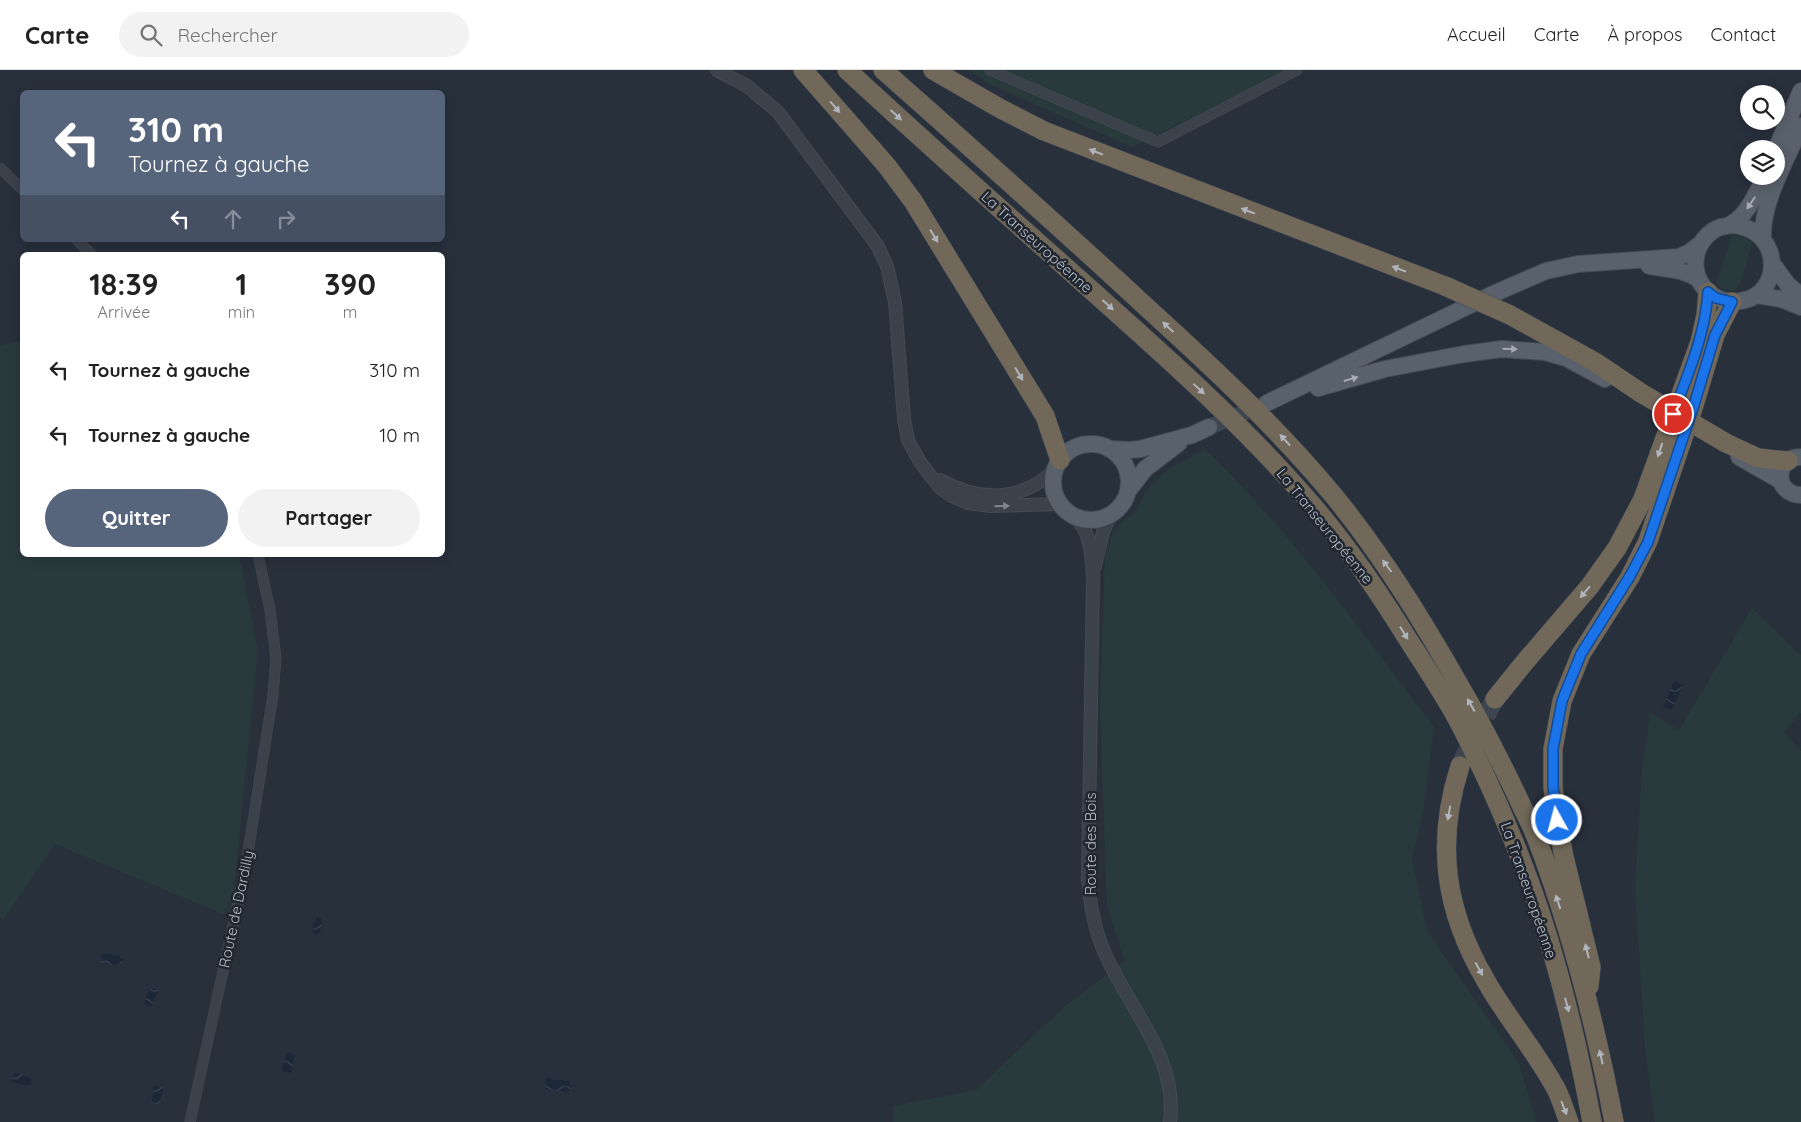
<!DOCTYPE html>
<html lang="fr">
<head>
<meta charset="utf-8">
<style>
	body { margin:0; font-family:Quicksand,sans-serif; background:#f2f2f2; color:#222; height:100vh; display:flex; flex-direction:column; font-size:19px; white-space:nowrap }
	* { box-sizing:border-box; margin:0 }
	p { font-size:16px; color:#767676 }
	.icon { flex:none; width:28px; height:28px; fill:none; stroke:currentColor; stroke-width:2; stroke-linecap:round; stroke-linejoin:round }
	.map { position:relative; flex:1; overflow:hidden }
	.side { position:absolute; left:20px; top:182px; width:425px; height:305px; display:flex; flex-direction:column; background:#fff; border-radius:8px; box-shadow:0 2px 12px #0003 }
	.side>* { flex:none }
	.banner { position:absolute; left:20px; top:20px; width:425px; height:152px; border-radius:8px; box-shadow:0 2px 12px #0003; background:#57657c; color:#fff; overflow:hidden }
	.tools { position:absolute; left:1740px; top:15px; display:grid; gap:10px }
	.tools a { display:grid; place-items:center; width:45px; height:45px; border-radius:50%; background:#fff; box-shadow:0 2px 12px #0003; font-size:25px }
	.pin { position:absolute; display:grid; place-items:center; width:42px; height:42px; color:#fff; margin:-21px; border:2px solid #fff; border-radius:50%; box-shadow:0 1px 5px #0007 }
	.me { position:absolute; width:55px; margin:-28px; rotate:353deg; stroke-linejoin:round; filter:drop-shadow(0 0 4px #0008) }
	.turn { display:flex; align-items:center; gap:18px; height:105px; padding:0 25px; font-size:22px }
	.turn .icon { width:65px; height:65px; stroke-width:2.5 }
	.turn b { display:block; font-size:35px; line-height:42px }
	.lanes { display:flex; align-items:center; height:48px; padding:0 25px; background:#0003; justify-content:center; gap:25px; direction:ltr }
	.lanes .off { opacity:.35 }
	.eta { display:flex; justify-content:space-evenly; align-items:center; height:85px; text-align:center }
	.eta b { font-size:30px; font-weight:700; line-height:35px }
	.action { display:flex; gap:10px; margin-top:auto; padding:10px 25px }
	.action a { flex:1; height:58px; border-radius:30px; background:#57657c; color:#fff; font-size:20px; font-weight:700; line-height:58px; text-align:center }
	.action a+a { background:#f2f2f2; color:#222 }
	ul { padding:0; list-style:none }
	li { display:flex; align-items:center; gap:15px; height:65px; padding:0 25px }
	li div { flex:1 }
	li b { display:block; font-size:19px }
	li em { font-style:normal }
	header { display:flex; align-items:center; gap:30px; box-sizing:border-box; height:70px; padding:0 25px; background:#fff; border-bottom:1px solid #e0e0e0 }
	header strong { font-size:24px }
	nav { display:flex; gap:28px; margin-inline-start:auto; font-size:18px }
	.search { width:350px; height:45px; background:#f2f2f2; display:flex; align-items:center; gap:12px; box-sizing:border-box; padding:0 18px; border-radius:28px; color:#767676; font-size:19px }
	.map>svg:first-child { display:block }
	.green { fill:#293a3d }
	.water { fill:url(#water-waves) }
	.lines { fill:none; stroke-linecap:round; stroke-linejoin:round }
	.primary-tunnel { stroke:#3d4551; stroke-width:16; stroke-dasharray:16 8; stroke-linecap:butt }
	.motorway-tunnel { stroke:#3d4551; stroke-width:19; stroke-dasharray:19 9; stroke-linecap:butt }
	.minor-casing { stroke:#444b55; stroke-width:11 }
	.tertiary-casing { stroke:#444b55; stroke-width:14 }
	.primary-casing { stroke:#444b55; stroke-width:18 }
	.motorway-casing { stroke:#464d57; stroke-width:20 }
	.minor { stroke:#3b424c; stroke-width:10 }
	.tertiary { stroke:#3b424c; stroke-width:12 }
	.primary { stroke:#59616c; stroke-width:16 }
	.motorway { stroke:#716859; stroke-width:19 }
	.motorway-bridge-casing { stroke:#464d57; stroke-width:20; stroke-linecap:butt }
	.motorway-bridge { stroke:#716859; stroke-width:19 }
	.oneway { fill:#b0b4bc }
	.oneway2 { fill:#a4abb5 }
	.oneway3 { fill:#7f8690 }
	.route-casing { stroke:#114b97; stroke-width:12 }
	.route { stroke:#1a73e8; stroke-width:9 }
	.labels { text-anchor:middle; dominant-baseline:central; stroke-width:5; stroke-linejoin:round; paint-order:stroke }
	.street-label { font-size:15px; fill:#b7bdc7; stroke:#202731 }
</style>
</head>
<body>
<header>
<strong>Carte</strong>
<div class="search"><svg class="icon" aria-label="search" viewBox="0 0 24 24"><circle cx="10" cy="10" r="6"/><path d="M15 15l6 6"/></svg>Rechercher</div>
<nav><a>Accueil</a><a>Carte</a><a>À propos</a><a>Contact</a></nav>
</header>
<div class="map">
<svg width="1801" height="1052" viewBox="0 0 1801 1052">
	<defs>
		<pattern id="water-waves" width="16" height="10" patternUnits="userSpaceOnUse" patternTransform="scale(1.25)"><rect width="16" height="10" fill="#1c2738"/><path d="M0 5q4-4 8 0t8 0" fill="none" stroke="#3b4453"/></pattern>
	</defs>
	<rect width="100%" height="100%" fill="#28303c"/>
	<path class="green" d="M968,0H1288L1132,77L993,16Z
		M1732,166C1740,166 1746,167 1752,173L1743,206L1736,220C1727,221 1722,219 1716,214Z
		M22,272V485H239L258,580L233,827L223,844L55,774L3,850L0,847V275Z
		M1205,379C1292,462 1361,562 1434,657L1423,743L1412,789L1427,861L1519,993L1536,1052H894L893,1036L976,1020L1066,935L1125,891L1107,836L1100,638L1105,485L1114,459L1137,440L1145,422L1165,401Z
		M1752,538L1801,585V642L1784,662L1801,681V1052H1655L1645,978L1635,819L1642,701L1650,643L1679,660Z"/>
	<path class="water" d="M1674,611L1683,615L1672,640L1663,637Z
		M317,847L320,848L322,850L320,862L316,865L313,862V854Z
		M102,883L120,886V888H124L122,894H119L118,895L101,893Z
		M151,918L157,919L158,922L151,937L143,933Z
		M289,982L295,985L291,1003L282,1001L286,983Z
		M15,1003L32,1008L29,1016L12,1012L11,1007Z
		M546,1008L569,1011L571,1017L568,1022L545,1019Z
		M153,1015L164,1018L159,1035L151,1033L154,1021L152,1019Z"/>
	<g class="lines">
		<path class="primary-tunnel" d="M1209,357L1265,334"/>
		<path class="motorway-tunnel" d="M1460,696L1475,665L1495,629"/>
		<g class="minor-casing">
			<path id="minor" d="M990,0L1158,72L1297,0
				M0,98L22,119
				M77,170L92,185
				M190,1052L245,801L273,625L276,588L270,540L258,485"/>
		</g>
		<g class="tertiary-casing">
			<path id="tertiary" d="M717,0L747,16L778,42L877,175L887,196L895,232L904,349L908,370L920,392L940,418L952,426L968,433L990,436L1060,434
				M940,410C980,432 1021,432 1055,400
				M1073,446C1091,458 1092,489 1093,509L1088,809C1090,832 1093,855 1102,876C1124,934 1179,985 1170,1052
				M1095,496L1103,462L1110,446"/>
		</g>
		<g class="primary-casing">
			<path id="primary" d="M1776,79L1801,21
				M1729,155C1782,155 1786,225 1740,231C1729,233 1720,231 1711,224C1703,218 1697,209 1696,199C1693,182 1703,165 1718,158C1722,156 1726,157 1729,155C1734,153 1741,147 1744,143C1753,132 1759,119 1765,106
				M1763,168C1761,133 1787,89 1801,56
				M1772,193L1788,215L1801,225
				M1649,196C1665,199 1685,199 1699,210
				M1757,225L1781,229L1801,237
				M1318,318L1385,299L1464,284L1502,279L1545,282L1566,288L1605,309
				M1267,333L1493,224L1546,201L1578,194L1679,187L1690,182L1700,174
				M1053 412a38 38 0 1 1 76 0a38 38 0 1 1-76 0Z
				M1110,379L1130,380L1140,379L1192,365L1209,357
				M1739,387L1781,411
				M1801,387C1774,387 1773,424 1801,425
				M1128,421L1145,399L1179,373"/>
		</g>
		<g class="motorway-casing">
			<path id="motorway" d="M803,0L887,96L913,131L1045,346L1060,390
				M847,0C930,77 1015,152 1099,227C1173,293 1248,360 1313,436C1349,478 1380,524 1409,571C1427,599 1446,627 1461,656C1484,701 1505,748 1523,795C1555,878 1576,965 1592,1052
				M883,0C970,77 1058,155 1143,234C1210,295 1276,356 1334,426C1387,491 1430,563 1471,636C1488,667 1504,698 1519,730C1525,744 1533,757 1538,772C1572,862 1596,957 1614,1052
				M933,0L1001,39L1044,61L1445,216
				M1510,245L1595,292L1641,323
				M1726,373L1758,388L1788,391
				M1495,629L1524,593L1590,516L1617,478L1643,429L1700,272L1706,245L1708,222
				M1460,696C1435,774 1445,841 1486,911C1507,948 1535,980 1555,1017C1561,1027 1564,1040 1569,1052
				M1589,916L1591,897L1564,787L1557,750L1553,717V679L1562,631L1581,584L1630,507L1648,471L1694,335L1715,265L1732,232"/>
		</g>
		<use href="#minor" class="minor"/>
		<use href="#tertiary" class="tertiary"/>
		<use href="#primary" class="primary"/>
		<use href="#motorway" class="motorway"/>
		<g class="motorway-bridge-casing">
			<path id="motorway-bridge" d="M1445,216L1510,245
				M1641,323L1726,373"/>
		</g>
		<use href="#motorway-bridge" class="motorway-bridge"/>
	</g>
	<defs><path id="oneway-solid" d="M-6-.8H1V-3.2L6.5 0L1 3.2V.8H-6Z" transform="scale(1.25)"/></defs>
	<g class="oneway">
		<use href="#oneway-solid" transform="translate(835 37) rotate(49)"/>
		<use href="#oneway-solid" transform="translate(896 45) rotate(43)"/>
		<use href="#oneway-solid" transform="translate(1096 82) rotate(-159)"/>
		<use href="#oneway-solid" transform="translate(1248 141) rotate(-159)"/>
		<use href="#oneway-solid" transform="translate(934 166) rotate(59)"/>
		<use href="#oneway-solid" transform="translate(1399 199) rotate(-159)"/>
		<use href="#oneway-solid" transform="translate(1108 235) rotate(42)"/>
		<use href="#oneway-solid" transform="translate(1168 257) rotate(-137)"/>
		<use href="#oneway-solid" transform="translate(1019 304) rotate(59)"/>
		<use href="#oneway-solid" transform="translate(1199 319) rotate(43)"/>
		<use href="#oneway-solid" transform="translate(1285 370) rotate(-133)"/>
		<use href="#oneway-solid" transform="translate(1660 380) rotate(109)"/>
		<use href="#oneway-solid" transform="translate(1387 496) rotate(-127)"/>
		<use href="#oneway-solid" transform="translate(1585 522) rotate(131)"/>
		<use href="#oneway-solid" transform="translate(1404 563) rotate(58)"/>
		<use href="#oneway-solid" transform="translate(1471 635) rotate(-119)"/>
		<use href="#oneway-solid" transform="translate(1449 743) rotate(100)"/>
		<use href="#oneway-solid" transform="translate(1558 832) rotate(-108)"/>
		<use href="#oneway-solid" transform="translate(1587 881) rotate(-104)"/>
		<use href="#oneway-solid" transform="translate(1479 899) rotate(61)"/>
		<use href="#oneway-solid" transform="translate(1567 935) rotate(75)"/>
		<use href="#oneway-solid" transform="translate(1601 987) rotate(-103)"/>
		<use href="#oneway-solid" transform="translate(1564 1038) rotate(69)"/>
	</g>
	<g class="oneway2">
		<use href="#oneway-solid" transform="translate(1751 133) rotate(124)"/>
		<use href="#oneway-solid" transform="translate(1510 279) rotate(1)"/>
		<use href="#oneway-solid" transform="translate(1351 309) rotate(-16)"/>
	</g>
	<use class="oneway3" href="#oneway-solid" transform="translate(1002 436) rotate(-2)"/>
	<g class="lines">
		<g class="route-casing">
			<path id="route" d="M1557,750L1553,717V679L1562,631L1581,584L1630,506L1648,472L1694,335L1715,265L1732,232L1716,228L1708,222C1705,266 1688,304 1673,344"/>
		</g>
		<use href="#route" class="route"/>
	</g>
	<g class="labels">
		<g class="street-label">
			<text transform="translate(1037 172) rotate(42)">La Transeuropéenne</text>
			<text transform="translate(1325 456) rotate(51)">La Transeuropéenne</text>
			<text transform="translate(1090 774) rotate(-90)">Route des Bois</text>
			<text transform="translate(1529 820) rotate(71)">La Transeuropéenne</text>
			<text transform="translate(236 839) rotate(-78)">Route de Dardilly</text>
		</g>
	</g>
</svg>
<div class="tools">
<a><svg class="icon" aria-label="search" viewBox="0 0 24 24"><circle cx="10" cy="10" r="6"/><path d="M15 15l6 6"/></svg></a>
<a><svg class="icon" aria-label="layers" viewBox="0 0 24 24"><path d="M12 4l9 5-9 5-9-5zM3 14l9 5 9-5"/></svg></a>
</div>
<div class="pin" style="left:1673px;top:344px;background:#d93025"><svg class="icon" aria-label="arrive" viewBox="0 0 24 24"><path d="M6 21V4h12l-3 4 3 4H6"/></svg></div>
<svg class="me" style="left:1557px;top:750px" viewBox="-20 -20 40 40"><circle r="17" fill="#1a73e8" stroke="#fff" stroke-width="3"/><path d="M0-11L8 9 0 5-8 9z" fill="#fff"/></svg>
<div class="banner">
<div class="turn"><svg class="icon" aria-label="left" viewBox="0 0 24 24"><path d="M17 20v-9H6M10 6l-5 5 5 5"/></svg><div><b>310 m</b>Tournez à gauche</div></div>
<div class="lanes"><svg class="icon" aria-label="left" viewBox="0 0 24 24"><path d="M17 20v-9H6M10 6l-5 5 5 5"/></svg><svg class="icon off" aria-label="ahead" viewBox="0 0 24 24"><path d="M12 20V5M6 11l6-6 6 6"/></svg><svg class="icon off" aria-label="right" viewBox="0 0 24 24"><path d="M7 20v-9h11M14 6l5 5-5 5"/></svg></div>
</div>
<section class="side">
<div class="eta">
<div><b>18:39</b><p>Arrivée</p></div>
<div><b>1</b><p>min</p></div>
<div><b>390</b><p>m</p></div>
</div>
<ul>
<li><svg class="icon" aria-label="left" viewBox="0 0 24 24"><path d="M17 20v-9H6M10 6l-5 5 5 5"/></svg><div><b>Tournez à gauche</b></div><em>310 m</em></li>
<li><svg class="icon" aria-label="left" viewBox="0 0 24 24"><path d="M17 20v-9H6M10 6l-5 5 5 5"/></svg><div><b>Tournez à gauche</b></div><em>10 m</em></li>
</ul>
<div class="action"><a>Quitter</a><a>Partager</a></div>
</section>
</div>
</body>
</html>
